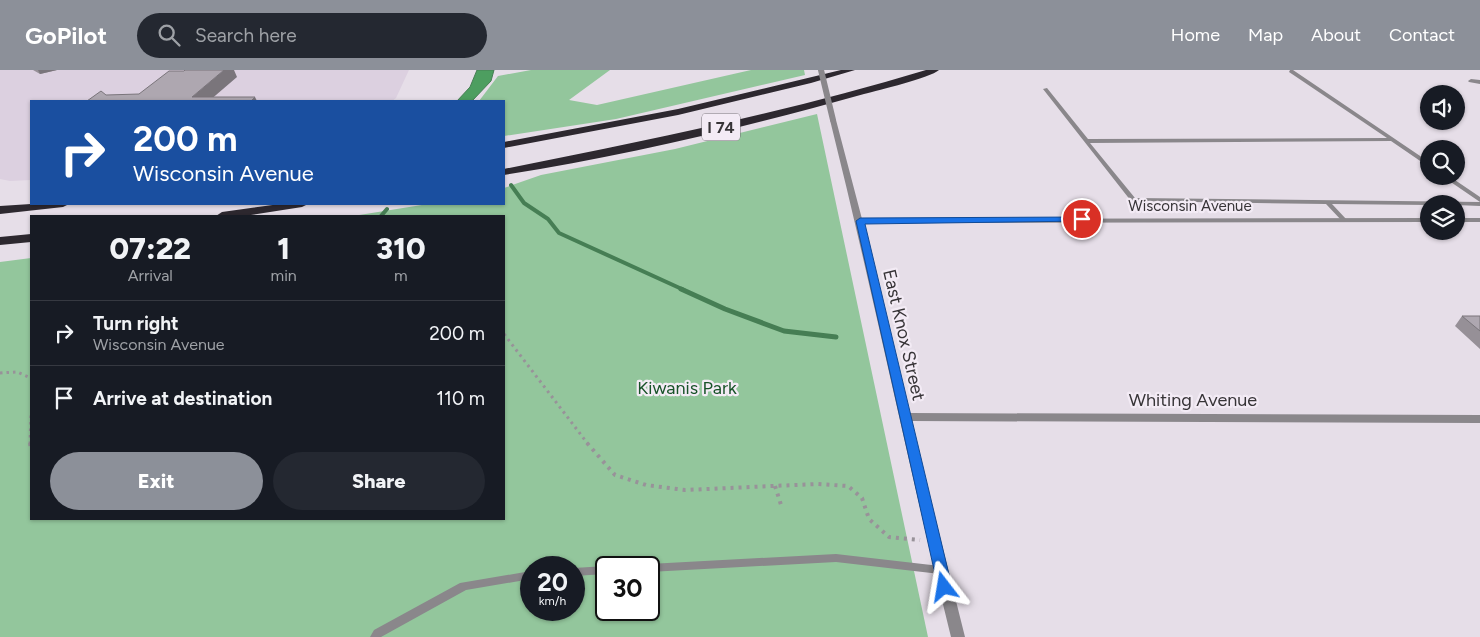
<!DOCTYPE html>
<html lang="en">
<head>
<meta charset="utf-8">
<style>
	body { margin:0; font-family:Figtree,sans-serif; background:#242831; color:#f1f3f6; height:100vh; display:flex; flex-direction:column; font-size:19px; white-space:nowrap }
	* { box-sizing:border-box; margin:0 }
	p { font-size:16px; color:#9ea1a6 }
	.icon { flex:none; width:28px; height:28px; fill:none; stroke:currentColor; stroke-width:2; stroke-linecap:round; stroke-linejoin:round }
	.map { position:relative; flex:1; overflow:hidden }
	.panel { position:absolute; left:30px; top:145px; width:475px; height:305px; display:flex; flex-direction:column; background:#171b24; border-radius:0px; box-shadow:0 1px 4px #0004 }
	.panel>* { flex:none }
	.guide { position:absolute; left:30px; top:30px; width:475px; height:105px; border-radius:0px; box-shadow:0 1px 4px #0004; background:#1a4fa0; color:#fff; overflow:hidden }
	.tools { position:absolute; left:1420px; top:15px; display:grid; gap:10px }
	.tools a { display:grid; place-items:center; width:45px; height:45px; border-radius:50%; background:#171b24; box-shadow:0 1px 4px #0004; font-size:25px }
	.speed { position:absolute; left:520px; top:486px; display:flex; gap:10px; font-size:25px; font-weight:700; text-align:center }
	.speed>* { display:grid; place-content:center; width:65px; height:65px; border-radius:50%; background:#171b24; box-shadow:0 1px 4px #0004; line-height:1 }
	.speed small { font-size:12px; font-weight:400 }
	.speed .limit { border:2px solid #111; border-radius:8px; background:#fff; color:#111 }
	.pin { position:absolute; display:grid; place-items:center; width:42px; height:42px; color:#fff; margin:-21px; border:2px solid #fff; border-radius:50%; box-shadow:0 1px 5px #0007 }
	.me { position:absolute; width:55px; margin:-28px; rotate:346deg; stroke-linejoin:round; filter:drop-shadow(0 0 4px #0008) }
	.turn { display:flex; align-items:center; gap:18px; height:105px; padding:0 20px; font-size:22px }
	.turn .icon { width:65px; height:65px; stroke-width:2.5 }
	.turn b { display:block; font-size:35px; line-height:42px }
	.eta { display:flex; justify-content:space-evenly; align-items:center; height:85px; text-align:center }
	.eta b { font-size:30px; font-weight:800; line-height:35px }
	.primary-button { display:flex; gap:10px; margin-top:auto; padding:10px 20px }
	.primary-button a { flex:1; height:58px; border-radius:30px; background:#8c9099; color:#fff; font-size:20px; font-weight:800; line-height:58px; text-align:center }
	.primary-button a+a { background:#242831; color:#f1f3f6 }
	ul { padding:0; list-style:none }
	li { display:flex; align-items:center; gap:15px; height:65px; padding:0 20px; border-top:1px solid #363941 }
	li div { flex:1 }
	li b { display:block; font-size:19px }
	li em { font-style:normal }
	header { display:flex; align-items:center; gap:30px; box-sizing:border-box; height:70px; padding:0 25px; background:#8c9099; color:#fff }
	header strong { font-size:24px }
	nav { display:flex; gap:28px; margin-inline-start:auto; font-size:18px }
	.search { width:350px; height:45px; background:#242831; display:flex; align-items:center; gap:12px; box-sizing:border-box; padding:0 18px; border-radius:28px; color:#9ea1a6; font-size:19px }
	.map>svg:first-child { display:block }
	.built { fill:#dcd0e0 }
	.green { fill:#93c69c; fill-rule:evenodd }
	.water { fill:#4d9e60; stroke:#467e54 }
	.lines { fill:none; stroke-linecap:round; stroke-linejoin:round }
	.stream-far1 { stroke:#467e54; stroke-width:4 }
	.stream { stroke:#467e54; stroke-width:5 }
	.path-far1 { stroke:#989299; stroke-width:3; stroke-dasharray:2.5 4; stroke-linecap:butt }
	.path { stroke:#989299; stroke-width:4; stroke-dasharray:3 5; stroke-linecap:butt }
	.lane { fill:#8a878b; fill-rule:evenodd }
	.street { fill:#8a878b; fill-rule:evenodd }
	.highway { fill:#2d282f; fill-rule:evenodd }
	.street-bridge { stroke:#8a878b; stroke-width:6 }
	.wall { fill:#969097 }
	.shaded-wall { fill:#7a757b }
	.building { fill:#aea7b0; stroke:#7a757b }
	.route { fill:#1a73e8; stroke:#114b97 }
	.labels { text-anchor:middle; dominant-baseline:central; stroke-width:4.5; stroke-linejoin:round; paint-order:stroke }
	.far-street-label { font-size:15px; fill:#373437; stroke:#f3ebf5 }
	.shield { fill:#f3ebf5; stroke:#6f6b70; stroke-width:1 }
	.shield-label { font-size:16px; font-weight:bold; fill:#373437 }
	.street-label { font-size:18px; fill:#373437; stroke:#f3ebf5 }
	.park-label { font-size:18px; fill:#185329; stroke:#f3ebf5 }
</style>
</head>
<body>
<header>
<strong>GoPilot</strong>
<div class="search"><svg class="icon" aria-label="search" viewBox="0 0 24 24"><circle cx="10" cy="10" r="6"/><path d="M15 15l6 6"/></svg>Search here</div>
<nav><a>Home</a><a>Map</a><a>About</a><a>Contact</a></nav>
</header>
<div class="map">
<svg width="1480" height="567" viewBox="0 0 1480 567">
	<rect width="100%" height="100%" fill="#e6dee8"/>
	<path class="built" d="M0,0H409L396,28L392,31H31V110L10,111L0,109Z"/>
	<path class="green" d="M531,0H610L569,30L597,35L751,0H804L805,5L616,49L504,66V31H479L498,6Z
		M817,44L928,567H0V192L31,188V449H504V146H353L428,134H504V118L541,105L675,79ZM531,498H574V540H531ZM606,498H649V540H606Z"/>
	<path class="water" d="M477,0H494L491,11L472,31H457L470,17Z"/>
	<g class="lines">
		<path class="stream-far1" d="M511,115L524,133L548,149L559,163L684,220
			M381,146L387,139"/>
		<path class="stream" d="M681,219L725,239L784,261L836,267"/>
		<path class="path-far1" d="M504,264L588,374
			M0,303L17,302L31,308
			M30,374L31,345"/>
		<path class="path" d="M30,373L31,380
			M587,373L615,405L646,415L685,420L817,414L848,416L862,428L869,449L889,467L920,470
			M775,416L782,438"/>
		<path class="lane" d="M1290,0H1293L1429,92V97L1391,71L1090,73L1135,128L1480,132V136L1456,135V134H1429V135L1332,134L1347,150L1344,152L1342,151L1326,134L1131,131L1043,19L1047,18L1088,69L1387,68L1289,2Z
			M1442,106H1449L1480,127V132Z
			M836,484L940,496L944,497L945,500L944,503L940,504L836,492L649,502V498H644L645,495L649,494Z
			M606,496L610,498H606V504L574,506V498Z
			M531,501V509L466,520L381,567H370L374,560L460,513Z"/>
		<path class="street" d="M1471,9L1480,10V14L1469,12L1468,11Z
			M833,48L836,50L862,149L1429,148V152L863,153L909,343L1480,345V353L911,351L965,567H951C908,395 873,222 830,50Z
			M1456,148H1480V152H1456Z"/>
		<path class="highway" d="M841,0H855L811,13L678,45L504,78V72L678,39Z
			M926,0H939C930,8 879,20 864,24C746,57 625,86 504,105V99C646,71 787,42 926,0Z
			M31,134H69L63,137L0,144V136Z
			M280,134H308L302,137L244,146H216L222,142Z
			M31,164V172L0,175V167Z"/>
		<path class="street-bridge" d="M821,0L833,50"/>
	</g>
	<path class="wall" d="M33,0H57L40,4Z
		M1462,246H1480V279L1455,256Z"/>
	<path class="shaded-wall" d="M38,0H57L40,4Z
		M224,0H234L237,7L209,31L192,27Z
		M255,27L257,31H251Z"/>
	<path class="building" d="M185,0H224L192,27H255L251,31H87L101,21L106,25L139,24L169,1H184Z
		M1462,246H1480V261Z"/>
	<path class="route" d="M1082,147L1086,149L1085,151L865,154L952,517L950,522L944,523L939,522L856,151L860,148Z"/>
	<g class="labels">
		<g class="far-street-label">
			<text x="1190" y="136">Wisconsin Avenue</text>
		</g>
		<rect class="shield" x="702" y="43.5" width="38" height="27" rx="4"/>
		<g class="shield-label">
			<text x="721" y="57">I 74</text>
		</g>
		<g class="street-label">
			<text transform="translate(904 265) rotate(77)">East Knox Street</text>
			<text x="1193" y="330">Whiting Avenue</text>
		</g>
		<g class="park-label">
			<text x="687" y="318">Kiwanis Park</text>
		</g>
	</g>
</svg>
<div class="tools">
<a><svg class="icon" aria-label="sound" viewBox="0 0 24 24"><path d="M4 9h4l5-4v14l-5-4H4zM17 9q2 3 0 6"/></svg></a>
<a><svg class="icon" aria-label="search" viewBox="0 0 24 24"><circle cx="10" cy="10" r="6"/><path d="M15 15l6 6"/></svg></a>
<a><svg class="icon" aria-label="layers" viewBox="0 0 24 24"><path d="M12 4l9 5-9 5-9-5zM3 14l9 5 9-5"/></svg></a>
</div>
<div class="speed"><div>20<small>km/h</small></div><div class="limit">30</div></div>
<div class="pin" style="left:1082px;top:149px;background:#d93025"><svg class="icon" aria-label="arrive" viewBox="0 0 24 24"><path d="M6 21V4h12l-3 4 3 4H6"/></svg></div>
<svg class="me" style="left:944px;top:517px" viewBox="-20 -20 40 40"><path d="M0-17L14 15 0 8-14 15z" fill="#1a73e8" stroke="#fff" stroke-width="4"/></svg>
<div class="guide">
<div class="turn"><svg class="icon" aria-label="right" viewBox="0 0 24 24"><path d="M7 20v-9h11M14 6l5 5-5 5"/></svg><div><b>200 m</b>Wisconsin Avenue</div></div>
</div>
<section class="panel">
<div class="eta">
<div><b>07:22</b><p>Arrival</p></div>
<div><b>1</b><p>min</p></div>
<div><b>310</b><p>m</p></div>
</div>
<ul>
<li><svg class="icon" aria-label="right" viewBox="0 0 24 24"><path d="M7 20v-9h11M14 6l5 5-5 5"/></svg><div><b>Turn right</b><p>Wisconsin Avenue</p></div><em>200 m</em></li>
<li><svg class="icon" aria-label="arrive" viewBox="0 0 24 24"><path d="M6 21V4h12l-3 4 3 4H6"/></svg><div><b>Arrive at destination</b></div><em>110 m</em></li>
</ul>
<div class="primary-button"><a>Exit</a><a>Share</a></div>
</section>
</div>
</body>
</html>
